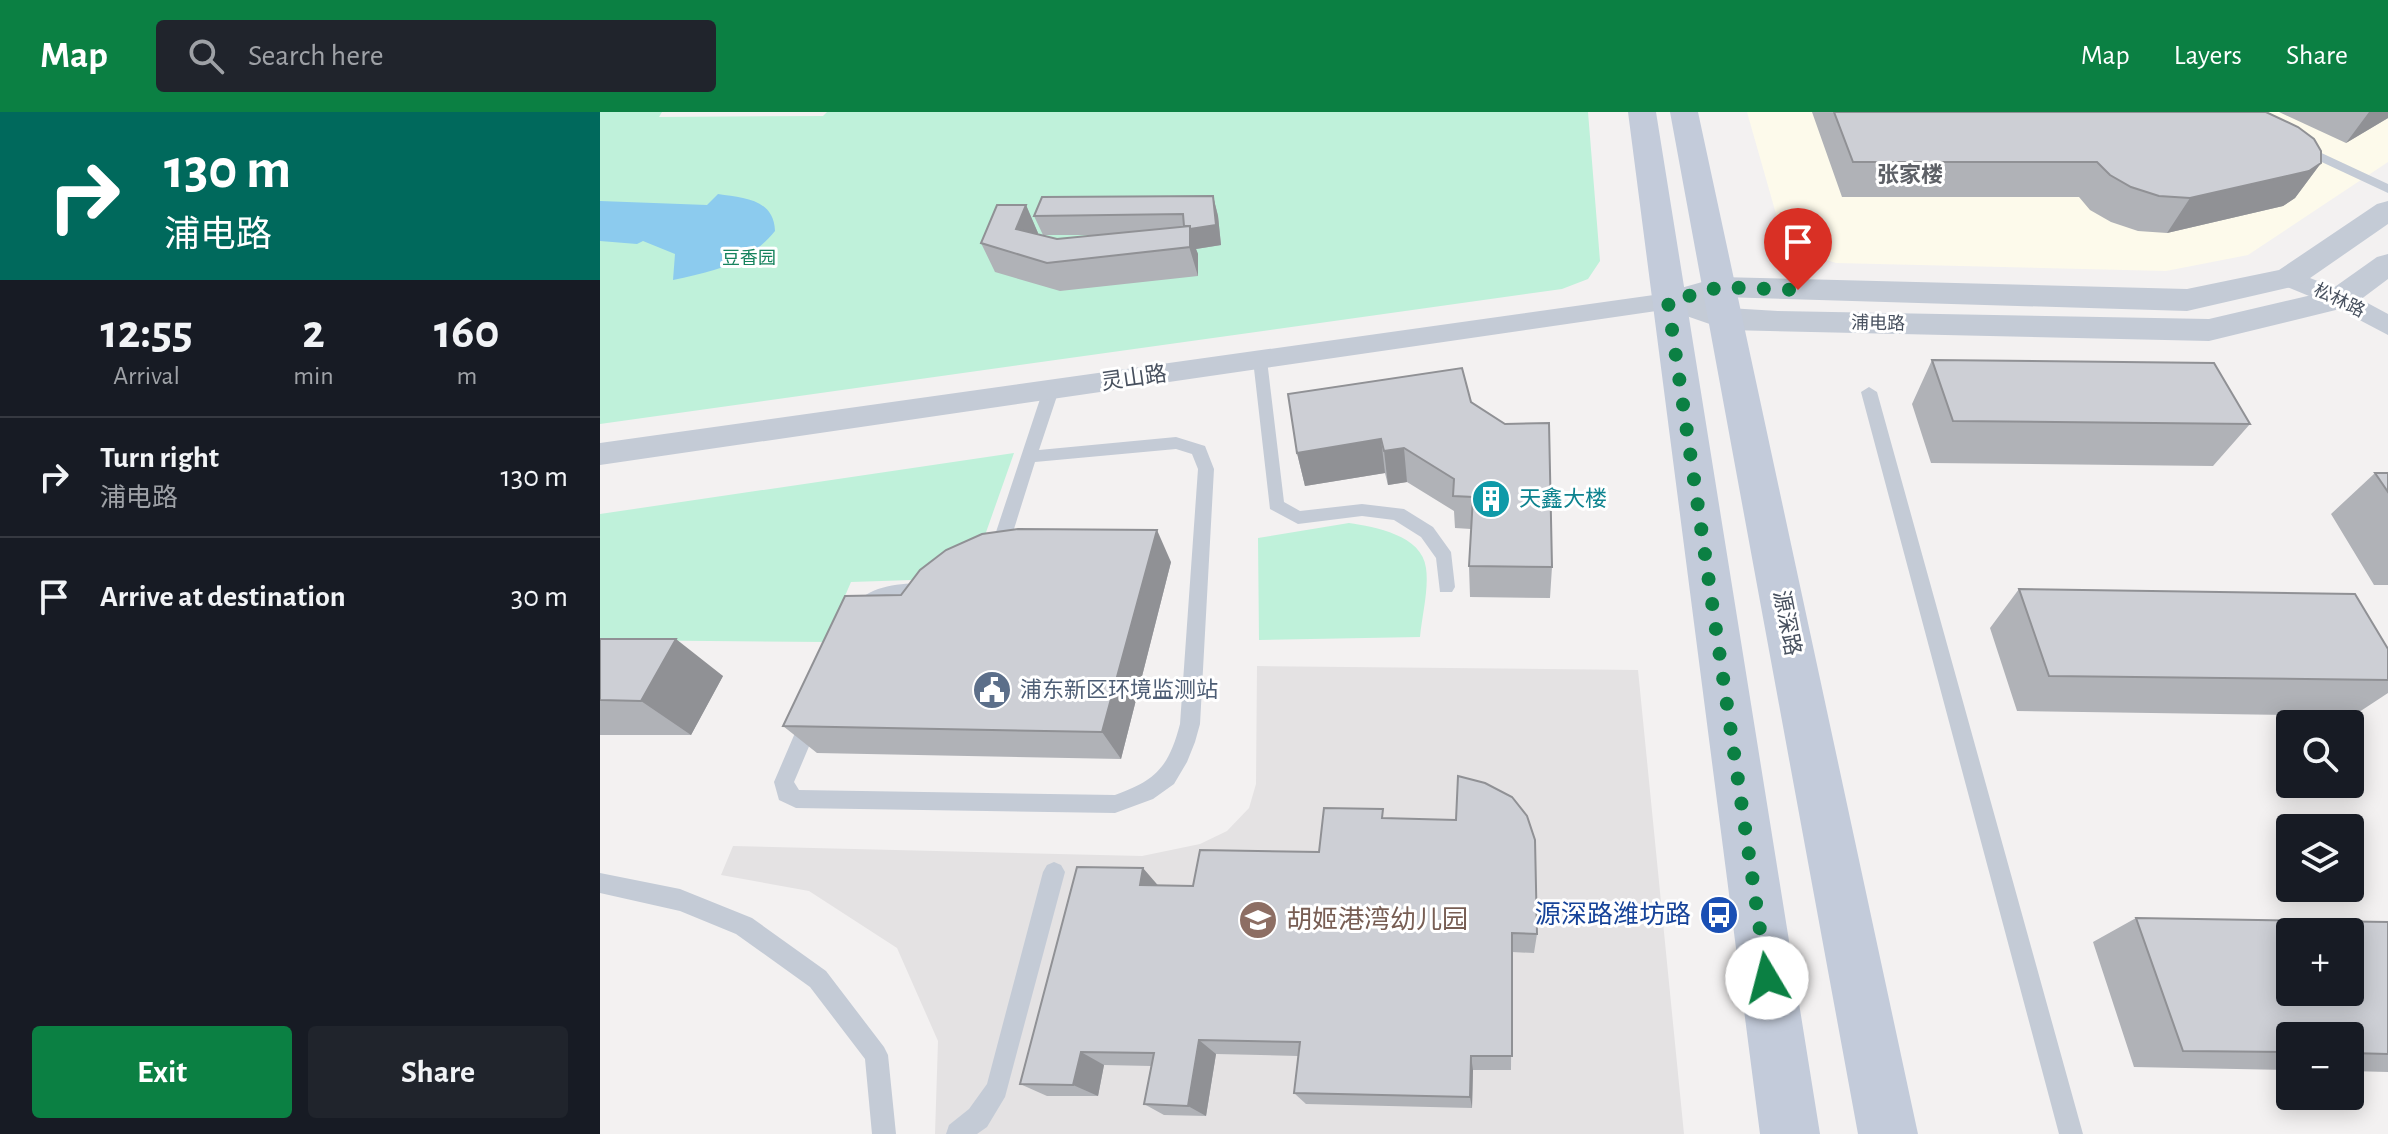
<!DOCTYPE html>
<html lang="en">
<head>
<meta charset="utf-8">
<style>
	body { margin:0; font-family:"Alegreya Sans","Noto Sans SC",sans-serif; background:#20242c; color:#f1f3f6; height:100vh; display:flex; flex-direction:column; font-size:30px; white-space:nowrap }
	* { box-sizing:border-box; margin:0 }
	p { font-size:26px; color:#9ea1a6 }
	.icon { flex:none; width:44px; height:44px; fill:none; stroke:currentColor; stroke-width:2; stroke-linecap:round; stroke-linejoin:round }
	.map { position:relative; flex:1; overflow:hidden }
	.panel { display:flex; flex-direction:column; background:#171b24; width:600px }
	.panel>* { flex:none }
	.hud { background:#00695c; color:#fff; overflow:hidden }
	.fabs { position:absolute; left:1676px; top:598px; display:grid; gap:16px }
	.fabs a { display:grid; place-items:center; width:88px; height:88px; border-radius:8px; background:#171b24; box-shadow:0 4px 20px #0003; font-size:40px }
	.pin { position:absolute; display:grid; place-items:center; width:68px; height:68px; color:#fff; margin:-82px -34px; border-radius:50% 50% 50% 0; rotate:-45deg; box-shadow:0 0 8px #0007 }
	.pin .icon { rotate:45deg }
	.me { position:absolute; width:88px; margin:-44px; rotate:352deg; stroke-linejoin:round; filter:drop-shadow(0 0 6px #0008) }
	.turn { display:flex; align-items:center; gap:28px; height:168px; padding:0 32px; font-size:36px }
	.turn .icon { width:104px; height:104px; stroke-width:2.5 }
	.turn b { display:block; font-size:56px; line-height:68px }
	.eta { display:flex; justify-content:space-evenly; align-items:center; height:136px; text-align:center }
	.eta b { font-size:48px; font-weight:700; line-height:56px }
	.primary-button { display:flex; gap:16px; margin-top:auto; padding:16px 32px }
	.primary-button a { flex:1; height:92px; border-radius:8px; background:#0b8043; color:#fff; font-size:32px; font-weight:700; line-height:92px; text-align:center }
	.primary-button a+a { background:#20242c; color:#f1f3f6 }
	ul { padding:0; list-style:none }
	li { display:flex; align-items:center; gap:24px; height:120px; padding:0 32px; border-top:2px solid #363941 }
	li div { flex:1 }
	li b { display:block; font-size:30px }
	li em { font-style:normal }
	header { display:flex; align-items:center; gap:48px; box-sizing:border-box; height:112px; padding:0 40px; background:#0b8043; color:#fff }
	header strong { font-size:38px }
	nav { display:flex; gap:44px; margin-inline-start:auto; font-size:28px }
	.search { width:560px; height:72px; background:#20242c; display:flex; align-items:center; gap:20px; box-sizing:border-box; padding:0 28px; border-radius:8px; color:#9ea1a6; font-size:30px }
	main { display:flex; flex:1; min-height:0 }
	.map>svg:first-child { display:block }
	.commercial { fill:#fdfaeb }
	.education { fill:#e4e2e3 }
	.green { fill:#bff1da }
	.water { fill:#8ccbee }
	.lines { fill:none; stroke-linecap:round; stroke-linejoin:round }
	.service { fill:#c4cbd6; fill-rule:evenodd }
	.minor { fill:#c4cbd6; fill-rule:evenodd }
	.tertiary { fill:#c4cbd6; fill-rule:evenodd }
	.secondary { fill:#c3cbda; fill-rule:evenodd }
	.wall { fill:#b0b2b7 }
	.shaded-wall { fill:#909195 }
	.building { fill:#cdcfd5; stroke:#909195; stroke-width:2; fill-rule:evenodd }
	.route { stroke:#0b8043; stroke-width:14; stroke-dasharray:0 25.2 }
	.labels { text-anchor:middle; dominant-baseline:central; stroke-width:6; stroke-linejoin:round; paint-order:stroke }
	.far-park-label { font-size:18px; fill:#16835d; stroke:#fff }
	.far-street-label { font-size:18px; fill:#48515f; stroke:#fff }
	.far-quarter-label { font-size:22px; font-weight:bold; fill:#5d6066; stroke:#fff }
	.street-label { font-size:22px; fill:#48515f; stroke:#fff }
	.culture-label { font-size:22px; fill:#0d838f; stroke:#fff; text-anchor:start }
	.service-label { font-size:22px; fill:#4e5e75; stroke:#fff; text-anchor:start }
	.near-transit-label { font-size:26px; fill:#164399; stroke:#fff; text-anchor:end }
	.near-education-label { font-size:26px; fill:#785e54; stroke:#fff; text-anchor:start }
</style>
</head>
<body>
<header>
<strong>Map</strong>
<div class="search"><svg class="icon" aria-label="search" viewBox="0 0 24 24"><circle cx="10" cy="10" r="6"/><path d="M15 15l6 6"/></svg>Search here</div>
<nav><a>Map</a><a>Layers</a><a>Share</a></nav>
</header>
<main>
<section class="panel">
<div class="hud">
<div class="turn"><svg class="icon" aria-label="right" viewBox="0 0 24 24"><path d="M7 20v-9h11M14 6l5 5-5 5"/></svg><div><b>130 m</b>浦电路</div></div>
</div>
<div class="eta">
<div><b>12:55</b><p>Arrival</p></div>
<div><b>2</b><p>min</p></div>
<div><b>160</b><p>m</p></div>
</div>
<ul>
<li><svg class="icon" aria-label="right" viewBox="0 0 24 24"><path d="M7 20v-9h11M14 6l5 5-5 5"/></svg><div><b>Turn right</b><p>浦电路</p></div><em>130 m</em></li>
<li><svg class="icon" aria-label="arrive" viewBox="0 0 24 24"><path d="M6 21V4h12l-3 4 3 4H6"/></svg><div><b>Arrive at destination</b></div><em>30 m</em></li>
</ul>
<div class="primary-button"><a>Exit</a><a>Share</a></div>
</section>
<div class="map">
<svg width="1788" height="1022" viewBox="0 0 1788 1022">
	<rect width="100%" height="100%" fill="#f3f1f1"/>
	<path class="commercial" d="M1147,0H1788V50L1648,143L1566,159L1236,151L1214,144L1193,132L1180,116Z"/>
	<path class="education" d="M657,554L1038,558L1084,1022H335L338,929L297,836L209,779L121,763L133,734L542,744L600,732L627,719L649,696L656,672Z"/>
	<path class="green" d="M0,0H62L59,5L223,4L227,0H988L1000,149L988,167L962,177L0,312Z
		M414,341L384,426L344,442L312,468L251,470L225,530L0,528V402Z
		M749,411C775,415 822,423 826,456C829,477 822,504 820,525L659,528L658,426Z"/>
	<path class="water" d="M118,82C144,86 174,87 175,119C147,153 114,159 73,168L75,142L43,129L37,132L0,129V89L107,93Z"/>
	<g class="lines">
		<path class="service" d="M1700,31L1788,72V81L1696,38L1694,35Z
			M660,243L667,248L684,390L700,399L762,392L804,397L833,415L851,440L855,475L852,480H840L836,446L821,425L794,408L762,404L698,412L670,397L653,248Z
			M451,273L459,278L439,338L576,325L605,334L614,357L600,612L595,630L587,650L574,672L553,687L515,701L196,696L179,688L174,670L204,600L211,598L218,600L221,606L194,670L199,678L515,683C557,668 569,654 580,612L598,357L592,342L576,337L435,350L408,436L402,442H390L387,437L392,432L443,278Z
			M1269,275L1277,280L1483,1022H1459L1261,280Z
			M319,471L334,473L337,478L334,483L286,489L262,503L256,501L253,496C266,474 297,472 319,471Z
			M454,750L461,753L465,760L405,985L387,1015L377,1022H346L349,1013L369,997L387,972L443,760L447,753Z
			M0,761L80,777L152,806L226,859L284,935L288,943L296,1022H272L265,947L210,875L136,822L80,799L0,781Z"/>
		<path class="minor" d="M1689,158L1749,181L1788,202V223L1731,193L1680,172L1676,166L1680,160Z
			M1068,181L1077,184L1081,190L1077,196L0,353V331Z"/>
		<path class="tertiary" d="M1788,89V112L1700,173L1587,199L1121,185L1106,190L1128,196L1178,199L1609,207L1729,179L1777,145L1788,142V167L1752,194L1609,229L1127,218L1072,199L1056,197L1052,190L1056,183L1120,165L1587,177L1679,158L1777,92Z"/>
		<path class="secondary" d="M1028,0H1056L1220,1022H1160Z
			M1070,0H1098L1318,1022H1258Z"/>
	</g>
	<path class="wall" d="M1212,0H1666L1721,51L1695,86L1683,94L1567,121L1538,119L1511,110L1490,98L1479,85H1242Z
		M1679,0H1788V6L1746,31Z
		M613,84L618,104L621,133L596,137L598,142V164L460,179L395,160L381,131L426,93L438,121L437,122L457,127L501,123H443L434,104Z
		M1332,248L1650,312L1613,354L1331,351L1312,292Z
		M871,290L952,455L950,486L870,485L869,454L871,417L855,416L854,399L807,370L788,373L785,361L705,374L697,341Z
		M1775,361H1788V473H1774L1731,402Z
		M571,450L521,647L217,641L183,614L301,483Z
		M1419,477L1788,537V581L1753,604L1417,599L1390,516Z
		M0,527L123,564L91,623H0Z
		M785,706L937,822L934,841L912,840L911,958H873L872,996L706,992L694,981L698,944L616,942L606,1004L564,1003L544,992L551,954L504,953L498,984H447L420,972L557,773L593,774L719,740Z
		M1536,806L1788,810V960L1750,959V924H1690V958L1534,955L1493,830Z"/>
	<path class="shaded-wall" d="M1769,0H1788V6L1746,31Z
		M1721,51L1695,86L1683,94L1567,121L1590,86Z
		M613,84L618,104L621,133L596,137L598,142V164L584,118Z
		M426,93L438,121L429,145L416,117Z
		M781,327L785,361L705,374L697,341Z
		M804,336L807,370L788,373L784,339Z
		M557,418L571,450L521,647L502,620Z
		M76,527L123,564L91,623L41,589Z
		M543,756L562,778L540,773Z
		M599,928L616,942L606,1004L588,994Z
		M481,940L504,953L498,984L473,973Z
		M871,944L873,958L872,996L870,985Z"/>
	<path class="building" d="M1234,0H1666L1698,15L1714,27L1721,39V51L1709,59L1590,86L1559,84L1531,75L1510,63L1497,50H1253Z
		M613,84L616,113L590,117V114H584L583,102L434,104L442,85Z
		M397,93H426L416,117L457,127L590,114V135L447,151L381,131Z
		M1332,248L1614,251L1650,312L1353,309Z
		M862,256L871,290L905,312L949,311L952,455L869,454L873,385L853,384L854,367L804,336L784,339L781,327L697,341L688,282Z
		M1775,361H1788V380Z
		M418,417L557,418L502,620L183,614L245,484L301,483L320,458L346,438L382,422Z
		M1419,477L1755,482L1788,537V568L1449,564Z
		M0,527H76L41,589L0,588Z
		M858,664L885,671L912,685L927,704L935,728L937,822L912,821V944H871L870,985L694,981L700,930L599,928L588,994L544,992L554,941L481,940L473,973L420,972L477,755L543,756L540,773L593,774L600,738L719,740L724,696L783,697L782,706L856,708Z
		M1536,806L1788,810V942L1750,941V924H1690V940L1583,939ZM1690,820H1750V880H1690Z"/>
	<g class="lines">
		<path class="route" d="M1167,866L1068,190L1120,175L1198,178"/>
	</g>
	<defs>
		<g id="building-disc" transform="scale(2)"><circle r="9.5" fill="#0f9aa8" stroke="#fff"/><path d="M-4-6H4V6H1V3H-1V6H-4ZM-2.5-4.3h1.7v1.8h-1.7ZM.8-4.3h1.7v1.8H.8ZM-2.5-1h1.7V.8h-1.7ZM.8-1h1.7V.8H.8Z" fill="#fff"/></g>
		<g id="civic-disc" transform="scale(2)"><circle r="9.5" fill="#5c6f8a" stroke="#fff"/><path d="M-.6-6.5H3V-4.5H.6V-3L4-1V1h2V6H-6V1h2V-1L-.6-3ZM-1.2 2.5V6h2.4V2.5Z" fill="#fff"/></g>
		<g id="bus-disc" transform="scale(2)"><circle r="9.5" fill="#1a4fb4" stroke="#fff"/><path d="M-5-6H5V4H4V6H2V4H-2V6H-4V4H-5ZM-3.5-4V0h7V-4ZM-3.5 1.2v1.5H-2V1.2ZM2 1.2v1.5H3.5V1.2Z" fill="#fff"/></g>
		<g id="school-disc" transform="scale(2)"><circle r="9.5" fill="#8d6e63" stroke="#fff"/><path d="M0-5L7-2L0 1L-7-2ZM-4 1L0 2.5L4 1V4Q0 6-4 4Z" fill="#fff"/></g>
	</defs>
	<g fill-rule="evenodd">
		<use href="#building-disc" x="891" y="387"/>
		<use href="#civic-disc" x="392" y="578"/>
		<use href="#bus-disc" x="1119" y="803"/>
		<use href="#school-disc" x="658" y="808"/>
	</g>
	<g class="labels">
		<g class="far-park-label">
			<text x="149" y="147">豆香园</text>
		</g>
		<g class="far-street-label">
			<text transform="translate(1739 189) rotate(26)">松林路</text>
			<text transform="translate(1278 212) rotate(1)">浦电路</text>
		</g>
		<g class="far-quarter-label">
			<text x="1310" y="63">张家楼</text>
		</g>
		<g class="street-label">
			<text transform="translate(534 266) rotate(-8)">灵山路</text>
			<text transform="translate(1187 511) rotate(79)">源深路</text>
		</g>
		<g class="culture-label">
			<text x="919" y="387">天鑫大楼</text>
		</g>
		<g class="service-label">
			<text x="420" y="578">浦东新区环境监测站</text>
		</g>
		<g class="near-transit-label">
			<text x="1091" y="803">源深路潍坊路</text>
		</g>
		<g class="near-education-label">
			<text x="686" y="808">胡姬港湾幼儿园</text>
		</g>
	</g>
</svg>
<div class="fabs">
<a><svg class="icon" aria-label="search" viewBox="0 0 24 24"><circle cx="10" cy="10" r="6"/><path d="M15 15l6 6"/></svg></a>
<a><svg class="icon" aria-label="layers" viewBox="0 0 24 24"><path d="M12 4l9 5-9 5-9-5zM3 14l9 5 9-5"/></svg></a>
<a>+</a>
<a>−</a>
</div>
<div class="pin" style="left:1198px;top:178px;background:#d93025"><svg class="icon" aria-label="arrive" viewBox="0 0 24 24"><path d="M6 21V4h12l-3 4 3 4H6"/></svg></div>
<svg class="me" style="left:1167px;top:866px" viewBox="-20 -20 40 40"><circle r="19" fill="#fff"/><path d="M0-13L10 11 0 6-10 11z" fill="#0b8043"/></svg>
</div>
</main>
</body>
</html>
